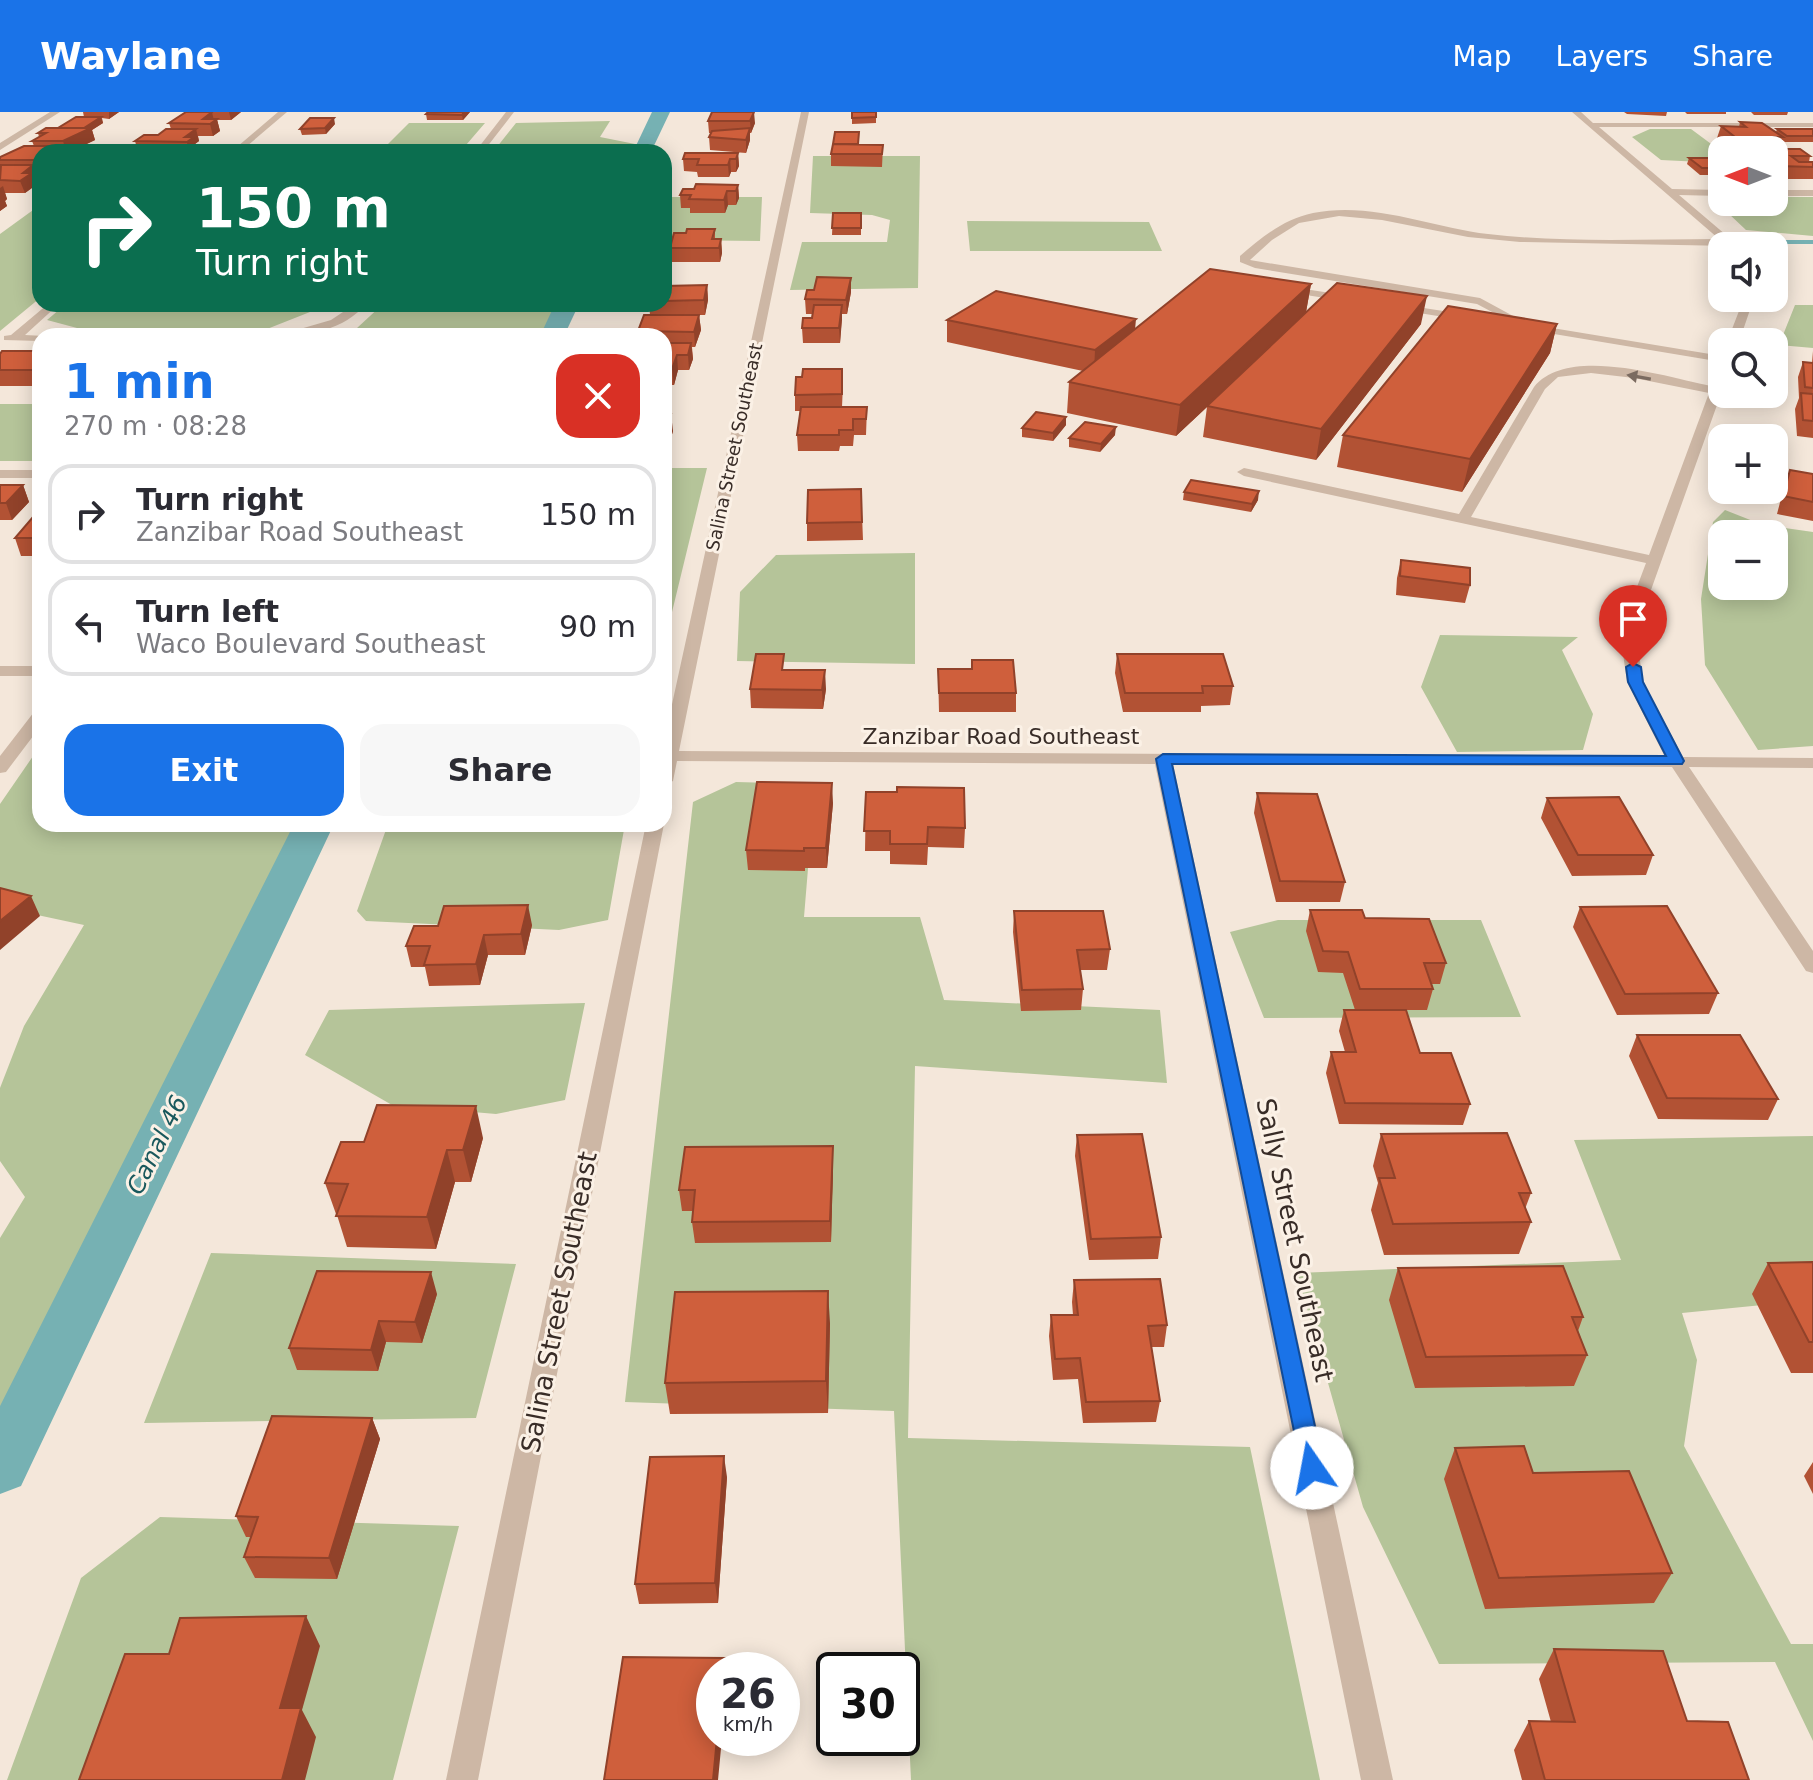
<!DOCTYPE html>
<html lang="en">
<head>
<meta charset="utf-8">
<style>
	body { margin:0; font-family:"DejaVu Sans",sans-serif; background:#f7f7f7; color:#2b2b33; height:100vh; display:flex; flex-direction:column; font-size:30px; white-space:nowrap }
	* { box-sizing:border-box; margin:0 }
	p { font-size:26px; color:#7c7c81 }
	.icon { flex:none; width:44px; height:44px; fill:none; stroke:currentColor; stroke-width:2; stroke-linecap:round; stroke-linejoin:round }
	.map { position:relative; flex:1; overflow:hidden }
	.panel { position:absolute; left:32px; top:216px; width:640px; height:504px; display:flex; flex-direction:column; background:#fff; border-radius:24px; box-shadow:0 4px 20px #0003 }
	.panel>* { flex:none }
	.hud { position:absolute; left:32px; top:32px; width:640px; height:168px; border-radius:24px; box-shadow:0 4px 20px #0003; background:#0b6e4f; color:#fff; overflow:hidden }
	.needle { width:52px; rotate:270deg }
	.buttons { position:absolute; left:1708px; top:24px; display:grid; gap:16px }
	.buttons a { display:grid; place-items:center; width:80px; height:80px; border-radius:16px; background:#fff; box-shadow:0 4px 20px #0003; font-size:40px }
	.speed { position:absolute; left:696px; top:1540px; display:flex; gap:16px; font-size:40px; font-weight:700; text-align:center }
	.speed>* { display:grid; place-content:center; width:104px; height:104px; border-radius:50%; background:#fff; box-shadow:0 4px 20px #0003; line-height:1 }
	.speed small { font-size:20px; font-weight:400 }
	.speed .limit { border:4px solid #111; border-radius:12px; background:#fff; color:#111 }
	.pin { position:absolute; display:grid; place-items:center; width:68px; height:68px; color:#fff; margin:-82px -34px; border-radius:50% 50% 50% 0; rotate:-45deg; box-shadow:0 0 8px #0007 }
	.pin .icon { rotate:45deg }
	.me { position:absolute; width:88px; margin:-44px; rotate:348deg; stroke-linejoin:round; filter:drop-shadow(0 0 6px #0008) }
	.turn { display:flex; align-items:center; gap:28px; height:168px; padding:0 32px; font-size:36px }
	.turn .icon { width:104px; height:104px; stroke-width:2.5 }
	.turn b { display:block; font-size:56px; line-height:68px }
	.round { display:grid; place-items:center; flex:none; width:84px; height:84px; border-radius:24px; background:#f7f7f7 }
	.headline { display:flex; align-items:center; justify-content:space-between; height:136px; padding:0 32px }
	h1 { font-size:48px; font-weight:700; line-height:60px; color:#1a73e8 }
	.button { display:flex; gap:16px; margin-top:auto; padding:16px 32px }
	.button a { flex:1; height:92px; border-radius:24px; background:#1a73e8; color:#fff; font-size:32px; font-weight:700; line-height:92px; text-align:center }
	.button a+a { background:#f7f7f7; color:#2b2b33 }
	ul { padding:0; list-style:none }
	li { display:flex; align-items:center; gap:24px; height:100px; margin:0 16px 12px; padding:0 16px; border:4px solid #e1e1e2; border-radius:24px }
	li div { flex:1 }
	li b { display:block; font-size:30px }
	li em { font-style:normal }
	header { display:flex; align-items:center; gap:48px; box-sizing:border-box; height:112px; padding:0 40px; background:#1a73e8; color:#fff }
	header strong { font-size:38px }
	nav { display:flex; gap:44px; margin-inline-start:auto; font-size:28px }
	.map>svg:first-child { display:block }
	.green { fill:#b5c499; fill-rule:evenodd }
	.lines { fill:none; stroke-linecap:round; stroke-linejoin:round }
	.stream { fill:#76b1b3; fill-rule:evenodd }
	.canal { fill:#76b1b3; fill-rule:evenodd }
	.minor { fill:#cdb7a5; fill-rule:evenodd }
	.wall { fill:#b25234 }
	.shaded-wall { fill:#91422a }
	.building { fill:#cf5f3c; stroke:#91422a; stroke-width:2 }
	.oneway { fill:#7b6b60 }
	.route { fill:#1a73e8; stroke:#114b97; stroke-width:2 }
	.labels { text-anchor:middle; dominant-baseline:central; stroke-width:6; stroke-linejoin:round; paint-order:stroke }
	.far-street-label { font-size:18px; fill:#382c27; stroke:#fbf1e6 }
	.street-label { font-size:22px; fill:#382c27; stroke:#fbf1e6 }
	.water-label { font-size:24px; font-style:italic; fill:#19585c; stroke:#fbf1e6 }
	.near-street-label { font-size:26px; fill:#382c27; stroke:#fbf1e6 }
</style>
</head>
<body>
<header>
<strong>Waylane</strong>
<nav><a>Map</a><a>Layers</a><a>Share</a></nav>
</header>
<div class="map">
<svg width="1813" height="1668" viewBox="0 0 1813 1668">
	<rect width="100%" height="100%" fill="#f4e7da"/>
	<path class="green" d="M610,9L600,25L640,33L636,40H493L516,11Z
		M409,11H485L460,40H361L388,32Z
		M1650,17H1691L1722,40V51L1661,48L1632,25Z
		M813,44H920L918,176L790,178L802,130H887L890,108L872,103L810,101Z
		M1710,84L1722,85V90H1774V85H1813V124L1746,118Z
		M664,85H762L760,129L664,128Z
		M40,93V186L0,219V122Z
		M967,109L1149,110L1162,139H970Z
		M66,192H319L310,200L267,217L92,220L47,208Z
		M383,192H561L545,224H356L357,216Z
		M1795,193H1813V236L1779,233Z
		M0,292H40V349H0Z
		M664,356H707L664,533Z
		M1725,398L1763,413L1813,420V634L1758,638L1705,553L1701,487L1713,410ZM1722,422H1774V474H1722Z
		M915,441V552L737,549L740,480L776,443Z
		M1440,523L1578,525L1562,538L1593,602L1583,638L1457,640L1421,575Z
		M40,634V712H301L0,1315V1126L25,1085L0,1049V976L24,914L84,813L0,795V692Z
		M736,670L815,672L804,805H920L944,888L1160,898L1167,971L915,954L908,1326L1250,1335L1320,1668H911L894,1299L625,1290L693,690Z
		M388,712H625L608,808L559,818L366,809L357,799Z
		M1278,808H1481L1521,905L1264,906L1230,820Z
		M585,891L565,988L496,1002L392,993L305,943L329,898Z
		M1813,1024V1188L1682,1201L1697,1248L1684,1334L1791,1532H1813V1629L1775,1550L1439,1552L1363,1395L1297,1161L1621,1148L1574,1028Z
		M211,1141L516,1152L476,1306L144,1311Z
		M160,1405L459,1414L393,1668H7L81,1466Z"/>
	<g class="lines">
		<path class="stream" d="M1813,128V132H1782L1779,130L1782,128Z"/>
		<path class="canal" d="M652,0H670L651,40H633Z
			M555,192H579L564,224H540Z
			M294,712H334L21,1374L0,1382V1294Z"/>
		<path class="minor" d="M50,0H60L0,38V31Z
			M278,0H287L240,40H231Z
			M506,0H514L483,40H475Z
			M801,0H809L679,639L1665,645L1627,570L1620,520L1646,451L1244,364L1237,360L1244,356L1459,402L1534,275C1568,233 1665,265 1711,274L1716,261L1722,257V279L1636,520L1643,570L1683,645L1813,646V656L1689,655L1813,839V861L1806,859L1672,655L1173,652L1393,1668H1361L1155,652L677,649L673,669L664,674V629ZM1591,261L1634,266L1709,281L1649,443L1471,405L1545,277L1558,265Z
			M1572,0H1581L1593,11H1813V15H1599L1672,77L1722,78V84L1679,83L1733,129L1730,134L1520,130L1468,125L1382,108L1339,104L1299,111L1272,128L1250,148L1480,186L1528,212L1722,244V250L1524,217L1477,192L1255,156L1240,150V144C1262,125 1284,107 1313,101C1371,89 1431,115 1488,122C1564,131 1642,127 1719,127Z
			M1774,78H1813V84H1774Z
			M1284,174L1351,184L1356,187L1351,190L1280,179L1279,177Z
			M1744,186H1754L1739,230H1727Z
			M48,192H59L25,223L44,224H40V229L4,228V224L11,223Z
			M355,192H366C344,218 309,224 276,224L331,208Z
			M1398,192L1469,203L1474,206L1469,209L1394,197L1393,195Z
			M0,358H40V366H0Z
			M0,554H40V564H0Z
			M40,599V615L6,660L0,661V644L34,600Z
			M646,712H664L478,1668H446Z"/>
	</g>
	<path class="wall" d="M83,0H119L109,7L102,6L103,11L92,18L95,28L70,40H40V61H36L37,66L35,68L36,73L25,81H5L7,87L5,89L7,94L0,99V45L34,34L32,29L39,25L38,21L58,16L84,5Z
		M186,0H241L231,8H217L220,19L213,24H198L199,29L195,32L197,37L193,40H138L135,29L158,23L171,17L169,11Z
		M428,0H470L463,8H427L426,2Z
		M712,0L755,11L751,21H750V28L746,41L710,38L709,25L711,21H709L708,9Z
		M852,0H876V11L852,12Z
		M1624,0H1667L1666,4L1627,2Z
		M1685,0H1726V2H1687Z
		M1751,0H1788L1787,3H1754Z
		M1740,10L1776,20L1777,17H1813V30H1785L1782,28L1779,37L1810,44L1809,50H1813V67H1774V38L1732,37L1717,26L1721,14L1739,15Z
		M335,12L326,22L302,23L300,17Z
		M859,20V32L883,33L882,55L831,54V42Z
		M738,41L739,54L736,60H731L729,65H698L697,60L684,59L683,47Z
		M1689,46L1722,48V63H1700L1687,52Z
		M738,73L739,86L736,93H728L725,101H690V96H681L680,83L694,77Z
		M833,101H861V123H832Z
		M715,117V127H721L722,141L720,150H671L670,136L686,121Z
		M1311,172L1306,200L1421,212L1316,348L1203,325L1207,295L1176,324L1067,301L1069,270L1083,259L947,230V208L1135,217Z
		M707,173L708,188L705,203H682H699L701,218L695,235H692L693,247L689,258H678L674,273H664V224H638V219L650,203L649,192H664V174Z
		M851,180L847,202H842L840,231H803L802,216L812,206L813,202H806L805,187Z
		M1557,212L1550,241L1462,380L1337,355L1343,323Z
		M40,239V274H0V242Z
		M1813,239V326L1797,324L1795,297L1799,286L1798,265L1803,250L1812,251Z
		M843,272L842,295H867L866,323H854L853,334H840L839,339H798L797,323L800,299H795V283Z
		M664,302L673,319L669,332H664Z
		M1066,313L1053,329L1022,325V316Z
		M1115,323L1100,340L1069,335V326Z
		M1790,358L1813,362V409L1777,402L1784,375Z
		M0,373H23L29,390L12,408H0Z
		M861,377L863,428L807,429V411Z
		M1184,380L1258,388L1251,400L1183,388Z
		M40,398V444H21L15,426Z
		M1401,448L1470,473L1465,491L1396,483L1397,466Z
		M1117,542L1233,574L1230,593L1201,594V600H1123L1115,561Z
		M972,548L1016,581V600H939L938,557H972Z
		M750,577H826L823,597L751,596Z
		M866,680L965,716L964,736L928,735L927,753L890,752V739H865Z
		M1257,681L1345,770L1340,790H1276L1254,701Z
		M1547,686L1653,743L1646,763L1572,764L1541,706Z
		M833,691L827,756H805V759L748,758L746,738Z
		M1580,795L1718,881L1709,902L1617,903L1573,815Z
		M1310,798L1365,806L1446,851L1440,872H1431L1433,877L1427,898H1406L1420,941L1470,992L1463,1013L1339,1012L1326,961L1331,940H1345L1339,919L1344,898H1355L1343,861L1318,860L1306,819Z
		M1014,799L1110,837L1107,858H1080L1083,877L1081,898L1021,899L1013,820Z
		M532,813L525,843H488L480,873L429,874L425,855H411L406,834Z
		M1637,923L1778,987L1768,1008L1658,1007L1629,944Z
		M1381,1022L1531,1081L1525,1097L1531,1110L1519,1142L1384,1143L1371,1098L1378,1071L1373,1054Z
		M1077,1023L1161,1125L1158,1147L1089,1148L1075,1044Z
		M483,1026L471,1070H455L436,1137L347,1135L337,1103L336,1102L325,1071L364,1030Z
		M833,1034V1056L831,1130L695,1131L692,1110L693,1099H682L679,1078Z
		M1813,1150V1261H1791L1752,1182L1768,1151Z
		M1398,1156L1583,1205L1578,1219L1587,1243L1574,1274L1415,1276L1389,1188Z
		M1074,1168L1167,1213L1164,1235H1151L1160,1289L1156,1310L1083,1311L1078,1267L1053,1268L1049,1224L1051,1203H1073L1072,1190Z
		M437,1182L422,1231L386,1230L378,1259L297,1258L289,1236Z
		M830,1211L828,1301L670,1302L665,1271Z
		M372,1306L380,1327L337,1467L255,1466L244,1445L251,1425H246L236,1404Z
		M1455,1336L1533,1361L1672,1461L1654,1491L1485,1497L1444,1367Z
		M1813,1350V1382L1804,1364Z
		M727,1365L718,1491L639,1492L635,1472Z
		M1554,1537L1687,1609L1749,1668H1522L1514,1638L1529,1609L1551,1610L1539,1567Z"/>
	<path class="shaded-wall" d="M109,0H119L109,7Z
		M212,0L214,9L217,7L220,19L213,24L210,12L203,7Z
		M229,0H241L231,8Z
		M464,0H470L463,8L462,3Z
		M754,0L755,11L751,21L750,9Z
		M101,5L103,11L92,18L95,28L70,40H66L63,29Z
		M334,6L335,12L326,22L325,16Z
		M750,16V28L746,41V28Z
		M196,17L199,29L195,32L197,37L193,40H190L185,25Z
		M55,34L56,40H46Z
		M738,41L739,54L736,60V47Z
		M730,47L731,60L729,65L728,53Z
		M33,53L37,66L35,68L36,73L25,81L20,69L23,61Z
		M738,73L739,86L736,93V79Z
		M3,74L7,87L5,89L7,94L0,99V76Z
		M727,79L728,93L725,101L724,88Z
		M721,127L722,141L720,150L719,136Z
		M851,166V180L847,202L846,188Z
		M1311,172L1306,200L1207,294V295L1176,324L1180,293Z
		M707,173L708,188L705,203L704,188Z
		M1427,184L1421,212L1316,348L1321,317Z
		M842,193V208L840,231L839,216Z
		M699,203L701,218L695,235L694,220Z
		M1136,207L1134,229L1094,261L1095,238Z
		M1557,212L1550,241L1462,380L1470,347Z
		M691,231L693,247L689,258L688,243Z
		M677,243L678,258L674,273L672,257Z
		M671,302L673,319L669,332L668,315Z
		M1066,305V313L1053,329V321Z
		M1116,315L1115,323L1100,340L1101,332Z
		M23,373L29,390L12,408L6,391Z
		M1259,379L1258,388L1251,400L1252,392Z
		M825,558L826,577L823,597L822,578Z
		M832,671L833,691L827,756L826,736Z
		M31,784L40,804L0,838V809Z
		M528,793L532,813L525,843L521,822Z
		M484,823L488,843L480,873L476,852Z
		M476,994L483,1026L471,1070L463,1038Z
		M833,1034V1056L831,1130L830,1109Z
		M447,1038L455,1070L436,1137L427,1105Z
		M431,1160L437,1182L422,1231L415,1210Z
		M828,1179L830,1211L828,1301L826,1269Z
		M379,1209L386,1230L378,1259L371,1238Z
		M372,1306L380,1327L337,1467L329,1446Z
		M724,1344L727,1365L718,1491L715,1471Z
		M306,1504L320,1534L302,1598L316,1625L305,1668H282L280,1596Z
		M717,1626H722L718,1668H713Z"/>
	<path class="building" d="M186,0H212L203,7H217L210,12L169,11Z
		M428,0H464L462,3L426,2Z
		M712,0H754L750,9H708Z
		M852,0H876V5L852,6Z
		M76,5H101L84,16H58Z
		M310,6H334L325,16L300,17Z
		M1740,10L1762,11L1783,25H1735L1721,14L1746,15Z
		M46,16H91L63,29H32L46,21H38Z
		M750,16L746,28L709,25L712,19Z
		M166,17H196L185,25H194L187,30L135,29L144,23H158Z
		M1777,17H1813V24H1787Z
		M835,20H859L858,32H833Z
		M833,32L883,33L882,42H831Z
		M24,34H55L46,40H40V48H0V45Z
		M1754,37H1800L1810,44H1791L1799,50H1813V55L1778,54L1774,51V38H1756Z
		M685,41H738L736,47H730L728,53H697L699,47H683Z
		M1689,46H1719L1722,48V56H1702Z
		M1,53H33L23,61H32L20,69L0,68Z
		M696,72L738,73L736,79H727L724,88L689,87L691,83H680L683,77H694Z
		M833,101H861V116H832Z
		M687,117H715L712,127H721L719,136H670L674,121H686Z
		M1210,157L1311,172L1180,293L1069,270Z
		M817,165L851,166L846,188L805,187L807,178H814Z
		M1337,171L1427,184L1321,317L1207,294Z
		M707,173L704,188L664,189V174Z
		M996,179L1136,207L1095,238L947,208Z
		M814,193H842L839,216H802L803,206H812Z
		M1448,194L1557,212L1470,347L1343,323Z
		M644,203H699L694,220L638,219Z
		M664,231H691L688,243H677L672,257H664Z
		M2,239H40V258H0V242Z
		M1803,250L1813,251V276L1805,275Z
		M803,257H842V282L795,283L796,265H802Z
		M1801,281L1813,282V309L1803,308Z
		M801,295H867L866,307H853V318H839V323H797Z
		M1036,300L1066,305L1053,321L1022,316Z
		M664,302H671L668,315H664Z
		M1085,310L1116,315L1101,332L1069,326Z
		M1790,358L1813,362V390L1783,384Z
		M1191,368L1259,379L1252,392L1184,380Z
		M0,373H23L6,391H0Z
		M861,377L862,410L807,411L808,378Z
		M39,398L40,426H15Z
		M1401,448L1470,456V473L1400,464Z
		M756,542H784L782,558H825L822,578L750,577Z
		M1117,542H1223L1233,574H1202L1203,581H1125Z
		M972,548H1013L1016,581H939L938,557H972Z
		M757,670L832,671L826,736H804V739L746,738Z
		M897,675L964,676L965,716L928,715L927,732H890V719H864L866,680H897Z
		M1257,681L1317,682L1345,770L1280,769Z
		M1619,685L1653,743H1578L1547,686Z
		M0,776L31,784L0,809Z
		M528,793L521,822L484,823L476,852L424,853L430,834H406L414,814H438L444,794Z
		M1667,794L1718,881L1625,882L1580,795Z
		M1310,798H1362L1365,806L1429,807L1446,851H1424L1433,877H1360L1348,840L1323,839Z
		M1014,799H1103L1110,837L1077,838L1083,877L1022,878Z
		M1344,898H1406L1420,941H1451L1470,992L1345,991L1331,940H1356Z
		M1637,923H1740L1778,987L1667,986Z
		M377,993L476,994L463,1038H447L427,1105L336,1104L348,1072L325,1071L341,1030H364Z
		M1507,1021L1531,1081H1519L1531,1110L1393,1112L1379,1066H1395L1381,1022Z
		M1142,1022L1161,1125L1091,1127L1077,1023Z
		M833,1034L830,1109L692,1110L695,1078H679L685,1035Z
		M1813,1150V1230H1809L1768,1151Z
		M1563,1154L1583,1205H1572L1587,1243L1426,1245L1398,1156Z
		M317,1159L431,1160L415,1210L379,1209L371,1238L289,1236Z
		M1160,1167L1167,1213L1148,1214L1160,1289L1086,1290L1080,1246L1055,1247L1051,1203H1078L1074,1168Z
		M828,1179L826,1269L665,1271L675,1180Z
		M272,1304L372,1306L329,1446L244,1445L258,1405L236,1404Z
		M1524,1334L1533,1361L1629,1359L1672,1461L1499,1466L1455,1336Z
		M724,1344L715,1471L635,1472L650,1345Z
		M306,1504L280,1596H301L282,1668H79L125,1542H169L180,1506Z
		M1554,1537L1663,1539L1687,1609L1728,1610L1749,1668H1545L1529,1609L1575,1610Z
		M623,1545L725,1546L724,1558H714V1626H717L713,1668H604Z"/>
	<defs><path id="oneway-solid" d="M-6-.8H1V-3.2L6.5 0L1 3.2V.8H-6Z" transform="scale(2)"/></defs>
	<use class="oneway" href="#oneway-solid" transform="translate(1639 265) rotate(-170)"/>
	<path class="route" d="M1633,551L1641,555L1643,570L1684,649L1682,652H1172L1324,1356L1320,1363L1312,1367L1303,1363L1156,647L1163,642L1666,644L1628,570L1626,555Z"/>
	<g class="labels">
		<g class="far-street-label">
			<text transform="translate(734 335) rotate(-78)">Salina Street Southeast</text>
		</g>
		<g class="street-label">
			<text x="1001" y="624">Zanzibar Road Southeast</text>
		</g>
		<g class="water-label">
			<text transform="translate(157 1033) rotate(-64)">Canal 46</text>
		</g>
		<g class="near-street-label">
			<text transform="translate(1295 1128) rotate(78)">Sally Street Southeast</text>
			<text transform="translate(559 1190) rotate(-79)">Salina Street Southeast</text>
		</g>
	</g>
</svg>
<div class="buttons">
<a><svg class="needle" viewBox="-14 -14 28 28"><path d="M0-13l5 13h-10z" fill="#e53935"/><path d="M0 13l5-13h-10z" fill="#7c7c81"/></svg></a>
<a><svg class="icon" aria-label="sound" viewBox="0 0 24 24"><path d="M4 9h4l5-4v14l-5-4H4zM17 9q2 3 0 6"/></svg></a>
<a><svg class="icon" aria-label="search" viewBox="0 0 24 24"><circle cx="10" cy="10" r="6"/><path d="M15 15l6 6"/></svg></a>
<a>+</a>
<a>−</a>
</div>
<div class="speed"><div>26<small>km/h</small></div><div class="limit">30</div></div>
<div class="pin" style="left:1633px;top:555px;background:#d93025"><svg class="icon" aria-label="arrive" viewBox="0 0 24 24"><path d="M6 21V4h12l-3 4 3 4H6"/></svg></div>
<svg class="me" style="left:1312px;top:1356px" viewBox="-20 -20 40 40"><circle r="19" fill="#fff"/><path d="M0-13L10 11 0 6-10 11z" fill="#1a73e8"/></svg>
<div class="hud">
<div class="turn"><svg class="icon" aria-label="right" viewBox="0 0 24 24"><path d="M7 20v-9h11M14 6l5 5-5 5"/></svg><div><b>150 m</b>Turn right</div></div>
</div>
<section class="panel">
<div class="headline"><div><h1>1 min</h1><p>270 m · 08:28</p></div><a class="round" style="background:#d93025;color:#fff"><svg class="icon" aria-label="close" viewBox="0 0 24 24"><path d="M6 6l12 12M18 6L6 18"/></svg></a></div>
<ul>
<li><svg class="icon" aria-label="right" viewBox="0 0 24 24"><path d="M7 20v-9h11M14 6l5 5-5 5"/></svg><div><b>Turn right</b><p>Zanzibar Road Southeast</p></div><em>150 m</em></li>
<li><svg class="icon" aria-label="left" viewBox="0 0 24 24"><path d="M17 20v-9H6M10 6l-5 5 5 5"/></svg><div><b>Turn left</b><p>Waco Boulevard Southeast</p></div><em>90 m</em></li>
</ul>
<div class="button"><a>Exit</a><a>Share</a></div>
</section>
</div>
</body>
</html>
